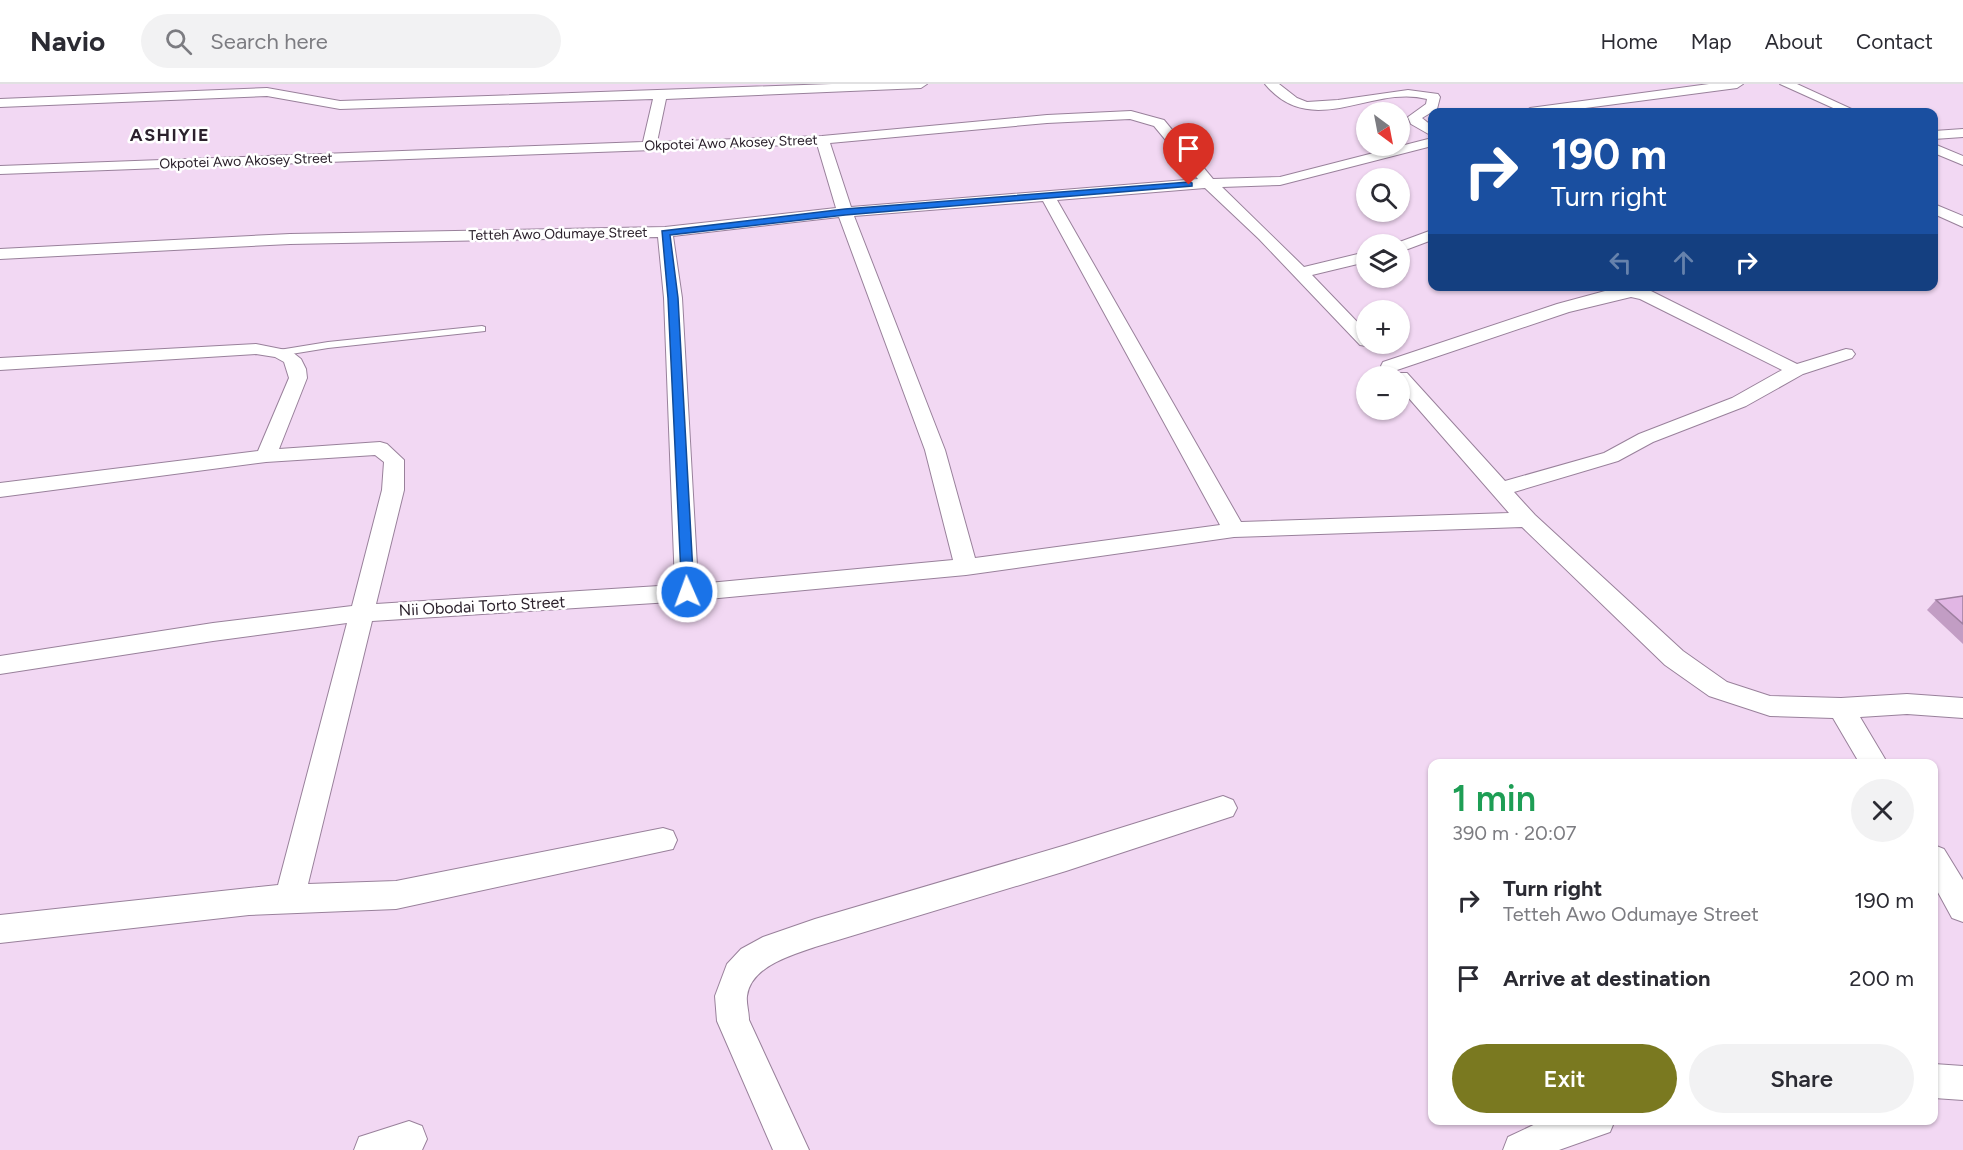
<!DOCTYPE html>
<html lang="en">
<head>
<meta charset="utf-8">
<style>
	body { margin:0; font-family:Figtree,sans-serif; background:#f2f2f3; color:#2b2b33; height:100vh; display:flex; flex-direction:column; font-size:22px; white-space:nowrap }
	* { box-sizing:border-box; margin:0 }
	p { font-size:20px; color:#7c7c81 }
	.icon { flex:none; width:33px; height:33px; fill:none; stroke:currentColor; stroke-width:2; stroke-linecap:round; stroke-linejoin:round }
	.map { position:relative; flex:1; overflow:hidden }
	.sheet { position:absolute; left:1428px; top:675px; width:510px; height:366px; display:flex; flex-direction:column; background:#fff; border-radius:12px; box-shadow:0 2px 4px #0004 }
	.sheet>* { flex:none }
	.hud { position:absolute; left:1428px; top:24px; width:510px; height:183px; border-radius:12px; box-shadow:0 2px 4px #0004; background:#1a4fa0; color:#fff; overflow:hidden }
	.needle { width:39px; rotate:148deg }
	.controls { position:absolute; left:1356px; top:18px; display:grid; gap:12px }
	.controls a { display:grid; place-items:center; width:54px; height:54px; border-radius:50%; background:#fff; box-shadow:0 2px 4px #0004; font-size:30px }
	.pin { position:absolute; display:grid; place-items:center; width:51px; height:51px; color:#fff; margin:-62px -26px; border-radius:50% 50% 50% 0; rotate:-45deg; box-shadow:0 0 6px #0007 }
	.pin .icon { rotate:45deg }
	.me { position:absolute; width:66px; margin:-33px; rotate:358deg; stroke-linejoin:round; filter:drop-shadow(0 0 4px #0008) }
	.turn { display:flex; align-items:center; gap:21px; height:126px; padding:0 24px; font-size:27px }
	.turn .icon { width:78px; height:78px; stroke-width:2.5 }
	.turn b { display:block; font-size:42px; line-height:51px }
	.lanes { display:flex; align-items:center; height:57px; padding:0 24px; background:#0003; justify-content:center; gap:30px; direction:ltr }
	.lanes .off { opacity:.35 }
	.round { display:grid; place-items:center; flex:none; width:63px; height:63px; border-radius:32px; background:#f2f2f3 }
	.summary { display:flex; align-items:center; justify-content:space-between; height:102px; padding:0 24px }
	h1 { font-size:36px; font-weight:600; line-height:45px; color:#1e9e55 }
	.cta { display:flex; gap:12px; margin-top:auto; padding:12px 24px }
	.cta a { flex:1; height:69px; border-radius:36px; background:#7a7920; color:#fff; font-size:24px; font-weight:600; line-height:69px; text-align:center }
	.cta a+a { background:#f2f2f3; color:#2b2b33 }
	ul { padding:0; list-style:none }
	li { display:flex; align-items:center; gap:18px; height:78px; padding:0 24px }
	li div { flex:1 }
	li b { display:block; font-size:22px }
	li em { font-style:normal }
	header { display:flex; align-items:center; gap:36px; box-sizing:border-box; height:84px; padding:0 30px; background:#fff; border-bottom:2px solid #e1e1e2 }
	header strong { font-size:28px }
	nav { display:flex; gap:33px; margin-inline-start:auto; font-size:21px }
	.search { width:420px; height:54px; background:#f2f2f3; display:flex; align-items:center; gap:15px; box-sizing:border-box; padding:0 21px; border-radius:33px; color:#7c7c81; font-size:22px }
	.map>svg:first-child { display:block }
	.lines { fill:none; stroke-linecap:round; stroke-linejoin:round }
	.lane-casing { stroke:#99819b; stroke-width:2 }
	.street-casing { stroke:#99819b; stroke-width:2 }
	.lane { fill:#fff; fill-rule:evenodd }
	.street { fill:#fff; fill-rule:evenodd }
	.wall { fill:#c29dc4 }
	.building { fill:#e1b6e4; stroke:#9e7fa0; stroke-width:1.5 }
	.route { fill:#1a73e8; stroke:#114b97; stroke-width:1.5 }
	.labels { text-anchor:middle; dominant-baseline:central; stroke-width:5; stroke-linejoin:round; paint-order:stroke }
	.far-street-label { font-size:14px; fill:#2b212c; stroke:#fff }
	.street-label { font-size:16px; fill:#2b212c; stroke:#fff }
	.far-district-label { font-size:18px; font-weight:bold; letter-spacing:1.5px; fill:#2b212c; stroke:#fff }
</style>
</head>
<body>
<header>
<strong>Navio</strong>
<div class="search"><svg class="icon" aria-label="search" viewBox="0 0 24 24"><circle cx="10" cy="10" r="6"/><path d="M15 15l6 6"/></svg>Search here</div>
<nav><a>Home</a><a>Map</a><a>About</a><a>Contact</a></nav>
</header>
<div class="map">
<svg width="1963" height="1066" viewBox="0 0 1963 1066">
	<rect width="100%" height="100%" fill="#f2d8f3"/>
	<g class="lines">
		<g class="lane-casing">
			<path id="lane" d="M482,242L485,243V247L328,264L279,272L274,269L279,266L328,258Z"/>
		</g>
		<g class="street-casing">
			<path id="street" d="M832,0H927L921,4L666,15L657,58L822,52L1047,31L1131,27L1164,36L1213,95L1280,93L1432,54V62L1280,101L1222,103L1304,183L1366,168V178L1312,191L1366,247V260H1373L1366,262L1360,261L1259,155L1205,104L1057,116L1241,438L1509,429L1400,304V292H1391L1393,289H1407L1505,397L1604,369L1639,350L1732,314L1782,286L1640,215L1631,213L1569,228L1397,286H1383L1381,282L1383,278L1557,220L1605,207L1631,203L1651,207L1797,280L1846,265L1852,266L1855,270L1852,274L1803,290L1746,322L1653,358L1618,377L1514,408L1535,431L1683,567L1727,598L1770,612L1841,614L1907,610L1963,614V634L1907,630L1860,633L1888,680H1860L1833,634L1770,632L1709,612L1665,581L1522,443L1234,453L966,491L687,517L372,537L308,800L396,797L663,744L673,747L677,756L673,765L396,825L249,831L0,859V831L278,801L347,539L213,557L0,590V572L213,539L352,522L382,406L384,378L375,371L266,378L0,413V399L258,367L289,294L284,278L275,273L256,270L0,286V274L256,260L291,267L301,275L306,285L307,294L279,365L380,358L387,360L404,376V406L376,520L675,501L664,214L658,153L290,160L0,175V165L290,150L665,143L836,124L817,60L0,90V82L643,58L653,15L340,25L267,12L0,23V15L267,4L340,17ZM1130,35L1154,42L1198,95L851,123L830,59L1047,39ZM1043,117L1220,441L975,474L945,366L854,132ZM839,133L925,366L953,476L698,500L682,214L673,152Z
				M1265,0H1279L1297,14L1307,18L1338,16L1408,6L1438,10L1440,13L1437,25L1422,34L1432,42V52L1411,40L1408,33L1426,20L1427,15C1372,0 1312,57 1265,0Z
				M1709,0H1743L1737,4L1555,28H1524L1530,24Z
				M1780,0H1797L1858,28H1842Z
				M1963,45V53L1934,55V47Z
				M1934,60L1963,72V81L1934,69Z
				M1934,120L1963,132V143L1934,130Z
				M1432,146V156L1400,168V160H1394Z
				M1223,712L1233,716L1237,724L1233,732L1066,787L815,863C792,871 751,882 747,912C746,919 749,928 749,936L809,1066H773L717,937L715,912L727,880L741,865L763,853L815,835L1066,761Z
				M1934,761L1944,765L1963,796V838L1952,834L1934,801Z
				M1934,980L1963,982V1016L1934,1014Z
				M1544,1036H1615L1610,1048L1559,1066H1503L1508,1053Z
				M409,1037L422,1042L427,1055L422,1066H354L359,1053Z"/>
		</g>
		<use href="#lane" class="lane"/>
		<use href="#street" class="street"/>
	</g>
	<path class="wall" d="M1963,512V560L1927,526L1936,516Z"/>
	<path class="building" d="M1963,512V540L1936,516Z"/>
	<path class="route" d="M1189,98L1192,99V102L845,131L670,151L678,214L694,508L687,513L682,512L668,214L662,147L845,125Z"/>
	<g class="labels">
		<g class="far-street-label">
			<text transform="translate(731 59) rotate(-2)">Okpotei Awo Akosey Street</text>
			<text transform="translate(246 77) rotate(-2)">Okpotei Awo Akosey Street</text>
			<text transform="translate(558 150) rotate(-1)">Tetteh Awo Odumaye Street</text>
		</g>
		<g class="street-label">
			<text transform="translate(482 522) rotate(-3)">Nii Obodai Torto Street</text>
		</g>
		<g class="far-district-label">
			<text x="170" y="51">ASHIYIE</text>
		</g>
	</g>
</svg>
<div class="controls">
<a><svg class="needle" viewBox="-14 -14 28 28"><path d="M0-13l5 13h-10z" fill="#e53935"/><path d="M0 13l5-13h-10z" fill="#7c7c81"/></svg></a>
<a><svg class="icon" aria-label="search" viewBox="0 0 24 24"><circle cx="10" cy="10" r="6"/><path d="M15 15l6 6"/></svg></a>
<a><svg class="icon" aria-label="layers" viewBox="0 0 24 24"><path d="M12 4l9 5-9 5-9-5zM3 14l9 5 9-5"/></svg></a>
<a>+</a>
<a>−</a>
</div>
<div class="pin" style="left:1189px;top:101px;background:#d93025"><svg class="icon" aria-label="arrive" viewBox="0 0 24 24"><path d="M6 21V4h12l-3 4 3 4H6"/></svg></div>
<svg class="me" style="left:687px;top:508px" viewBox="-20 -20 40 40"><circle r="17" fill="#1a73e8" stroke="#fff" stroke-width="3"/><path d="M0-11L8 9 0 5-8 9z" fill="#fff"/></svg>
<div class="hud">
<div class="turn"><svg class="icon" aria-label="right" viewBox="0 0 24 24"><path d="M7 20v-9h11M14 6l5 5-5 5"/></svg><div><b>190 m</b>Turn right</div></div>
<div class="lanes"><svg class="icon off" aria-label="left" viewBox="0 0 24 24"><path d="M17 20v-9H6M10 6l-5 5 5 5"/></svg><svg class="icon off" aria-label="ahead" viewBox="0 0 24 24"><path d="M12 20V5M6 11l6-6 6 6"/></svg><svg class="icon" aria-label="right" viewBox="0 0 24 24"><path d="M7 20v-9h11M14 6l5 5-5 5"/></svg></div>
</div>
<section class="sheet">
<div class="summary"><div><h1>1 min</h1><p>390 m · 20:07</p></div><a class="round"><svg class="icon" aria-label="close" viewBox="0 0 24 24"><path d="M6 6l12 12M18 6L6 18"/></svg></a></div>
<ul>
<li><svg class="icon" aria-label="right" viewBox="0 0 24 24"><path d="M7 20v-9h11M14 6l5 5-5 5"/></svg><div><b>Turn right</b><p>Tetteh Awo Odumaye Street</p></div><em>190 m</em></li>
<li><svg class="icon" aria-label="arrive" viewBox="0 0 24 24"><path d="M6 21V4h12l-3 4 3 4H6"/></svg><div><b>Arrive at destination</b></div><em>200 m</em></li>
</ul>
<div class="cta"><a>Exit</a><a>Share</a></div>
</section>
</div>
</body>
</html>
